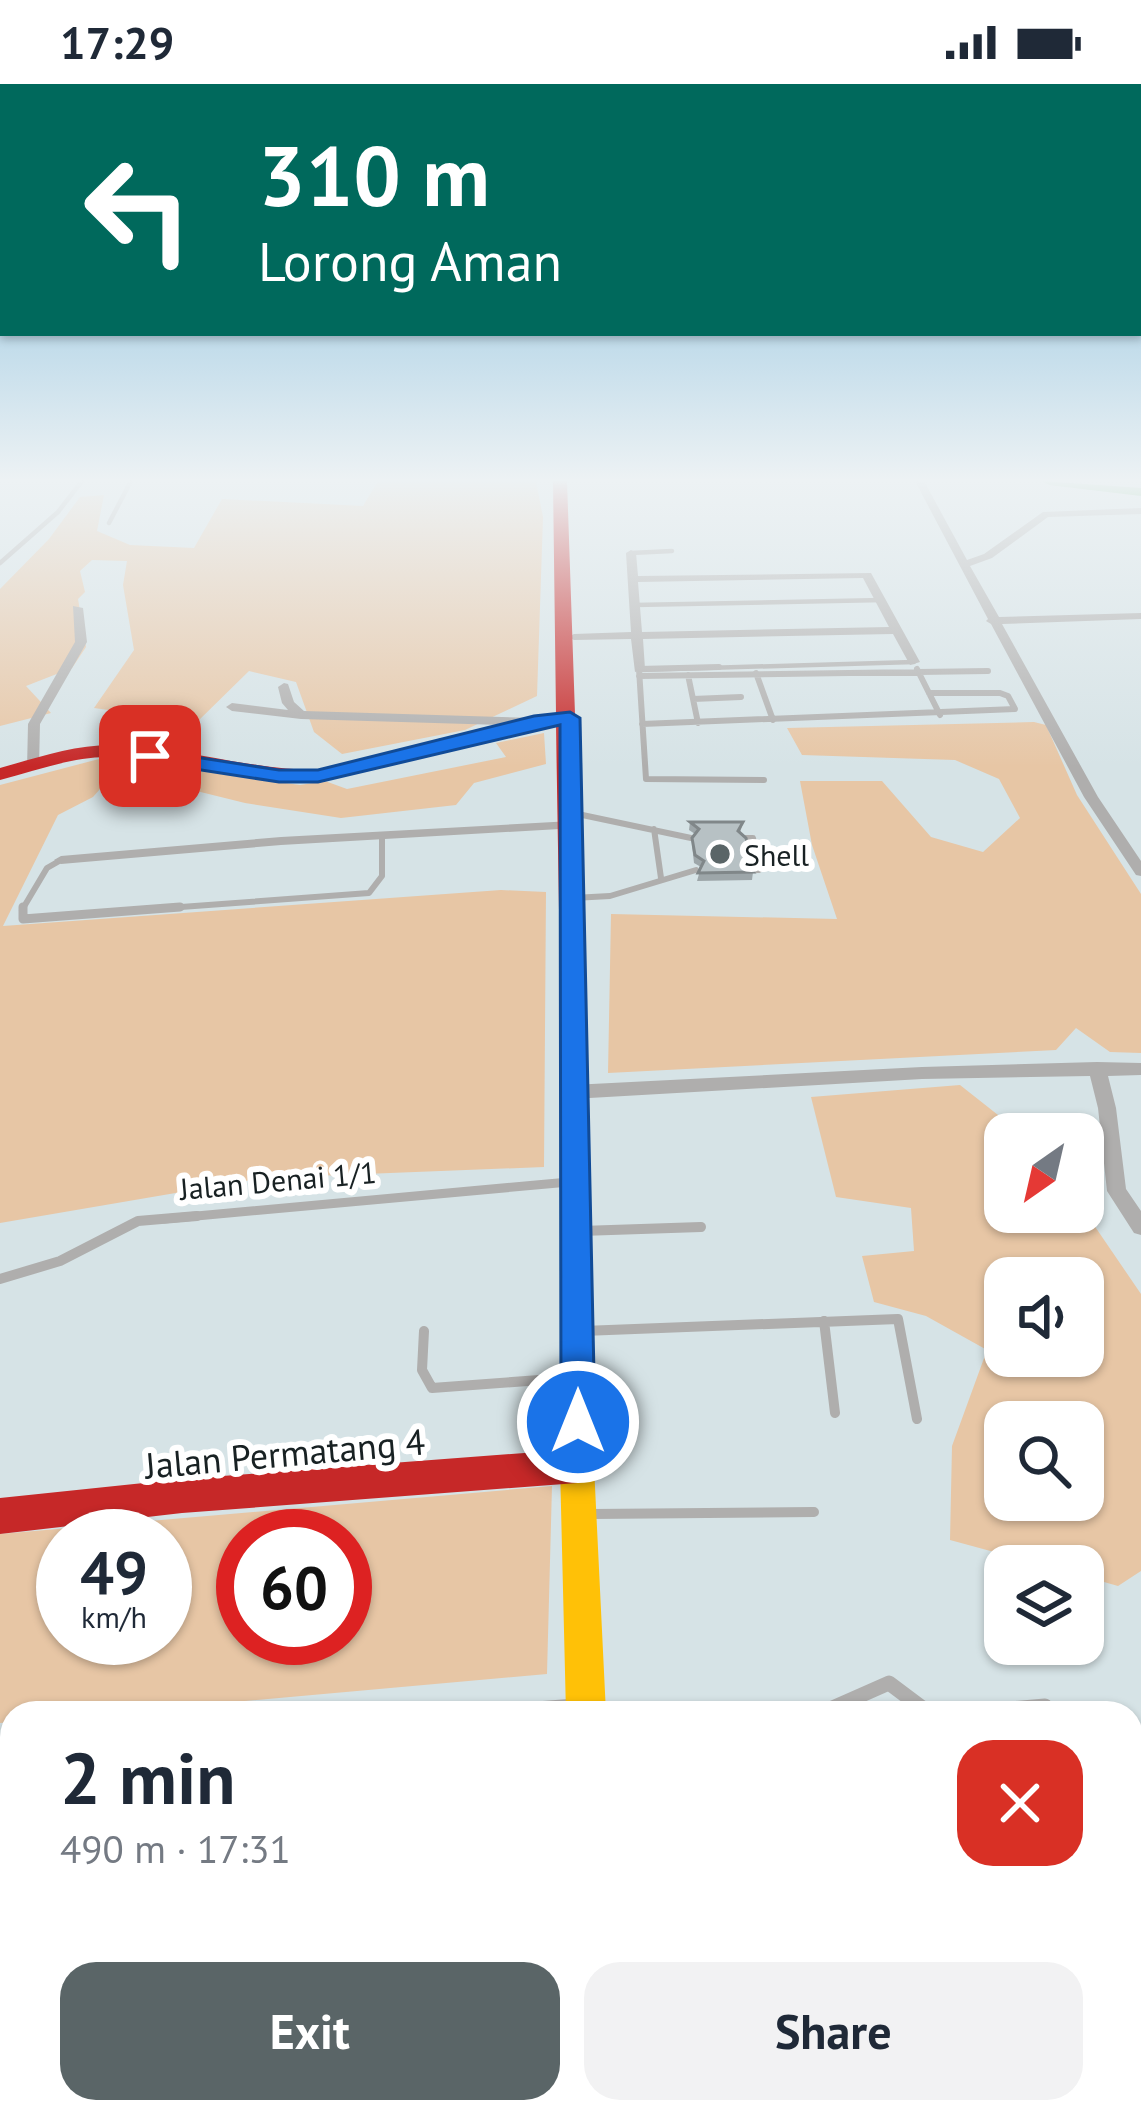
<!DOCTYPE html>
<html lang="en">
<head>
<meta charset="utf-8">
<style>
	body { margin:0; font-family:"PT Sans",sans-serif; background:#f2f2f3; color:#1f2937; height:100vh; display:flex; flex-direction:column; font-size:45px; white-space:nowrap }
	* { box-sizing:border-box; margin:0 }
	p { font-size:39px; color:#747a83 }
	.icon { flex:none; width:66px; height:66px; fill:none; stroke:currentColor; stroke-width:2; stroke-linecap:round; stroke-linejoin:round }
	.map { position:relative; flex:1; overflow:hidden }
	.panel { position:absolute; left:0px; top:1617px; width:1143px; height:423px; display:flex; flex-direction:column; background:#fff; border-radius:36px 36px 0 0; box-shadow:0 3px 9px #0004 }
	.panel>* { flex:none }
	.guide { position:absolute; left:0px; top:0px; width:1143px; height:252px; box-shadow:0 3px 9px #0004; background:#00695c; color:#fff; overflow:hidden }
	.needle { width:78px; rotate:214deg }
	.fabs { position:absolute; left:984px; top:1029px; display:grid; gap:24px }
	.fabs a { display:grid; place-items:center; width:120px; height:120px; border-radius:24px; background:#fff; box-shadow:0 3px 9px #0004; font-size:60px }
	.speed { position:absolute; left:36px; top:1425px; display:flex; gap:24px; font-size:60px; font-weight:700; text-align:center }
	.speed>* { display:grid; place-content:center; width:156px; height:156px; border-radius:50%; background:#fff; box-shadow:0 3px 9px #0004; line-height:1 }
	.speed small { font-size:30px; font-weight:400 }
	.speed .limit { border:18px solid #d22; background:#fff; color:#111 }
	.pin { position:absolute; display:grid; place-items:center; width:102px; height:102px; color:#fff; margin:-51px; border-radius:24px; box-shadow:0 6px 18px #0006 }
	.me { position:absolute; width:132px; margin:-66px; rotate:0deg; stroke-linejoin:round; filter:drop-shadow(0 0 9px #0008) }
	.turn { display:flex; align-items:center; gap:42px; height:252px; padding:0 60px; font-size:54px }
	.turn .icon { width:156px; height:156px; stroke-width:2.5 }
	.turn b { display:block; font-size:84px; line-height:102px }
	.round { display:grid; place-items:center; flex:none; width:126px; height:126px; border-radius:36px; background:#f2f2f3 }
	.headline { display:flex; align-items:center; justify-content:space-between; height:204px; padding:0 60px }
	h1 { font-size:72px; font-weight:700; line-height:90px }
	.action { display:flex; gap:24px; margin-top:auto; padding:24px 60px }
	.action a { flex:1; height:138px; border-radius:36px; background:#5a6567; color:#fff; font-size:48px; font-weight:700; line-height:138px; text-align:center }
	.action a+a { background:#f2f2f3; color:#1f2937 }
	.status { display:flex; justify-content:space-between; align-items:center; height:84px; padding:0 60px; background:#fff; direction:ltr }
	.status svg { height:33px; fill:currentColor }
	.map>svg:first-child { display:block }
	.green { fill:#e7c6a5; fill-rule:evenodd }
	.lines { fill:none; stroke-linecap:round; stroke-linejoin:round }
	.lane-far4 { stroke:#afaead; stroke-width:4.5 }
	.lane-far3 { stroke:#afaead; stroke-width:6 }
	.lane-far2 { stroke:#afaead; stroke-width:9 }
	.lane-far1 { stroke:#afaead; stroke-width:10 }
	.lane { stroke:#afaead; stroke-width:15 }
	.street { fill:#afaead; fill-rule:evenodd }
	.fast { fill:#4caf50; fill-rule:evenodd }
	.slow { fill:#ffc107; fill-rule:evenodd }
	.jam { fill:#c62828; fill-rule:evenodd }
	.wall { fill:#9da6a9 }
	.building { fill:#b7c1c4; stroke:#808789; stroke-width:3 }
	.route { fill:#1a73e8; stroke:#114b97; stroke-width:3 }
	.poi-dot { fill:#5a6567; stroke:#fff; stroke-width:4.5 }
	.labels { text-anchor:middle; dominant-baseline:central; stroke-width:12; stroke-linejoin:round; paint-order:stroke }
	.poi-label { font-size:30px; fill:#182123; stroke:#fff; text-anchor:start }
	.street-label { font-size:30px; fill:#182123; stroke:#fff }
	.near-street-label { font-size:36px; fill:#182123; stroke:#fff }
</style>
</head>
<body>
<div class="status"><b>17:29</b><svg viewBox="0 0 49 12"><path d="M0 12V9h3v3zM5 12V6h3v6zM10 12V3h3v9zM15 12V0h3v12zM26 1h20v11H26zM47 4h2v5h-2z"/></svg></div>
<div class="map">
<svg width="1141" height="2038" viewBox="0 0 1141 2038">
	<rect width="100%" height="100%" fill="#d6e3e6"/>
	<path class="green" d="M378,397H536L543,433L537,612L465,646L342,670L314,648L296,598L249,587L197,638L94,624L134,566L123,501L127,477L92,476L80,487L85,508L78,515L86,563L72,584L26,602L51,629L0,642V505L49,455L80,413L104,411L97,447L130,461L194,464L222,415L363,422Z
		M1034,638L1046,641L1077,711L1141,810V969L1110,968L1076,944L1056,966L608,989L611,830L837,835L812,761L800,697H882L931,753L983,768L1020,734L999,695L955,676L802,671L787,644Z
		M544,649L546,680L474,699L456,721L341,734L245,719L140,693L149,680L300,701L325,697L347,705L506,673L496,659Z
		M99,675L125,677L93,713L58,731L3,842L501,806L546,808L544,1083L264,1094L0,1139V701Z
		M960,1001L1022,1050H1005V1128L1083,1125L1141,1210V1487L1118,1502L1083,1492V1482H1045L950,1456L952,1362L987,1266L926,1232L874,1218L862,1172L914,1167L911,1124L836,1113L811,1013ZM1083,1194V1272H1005V1194ZM1083,1338V1416H1005V1338Z
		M552,1402L547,1590L110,1629H12V1638L0,1639V1450ZM63,1452H165V1554H63ZM243,1452H345V1554H243Z"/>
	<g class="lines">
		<path class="lane-far4" d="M109,439L131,397
			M631,469L672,467
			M0,479L58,428L82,397
			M634,521L883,516
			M639,586L914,578"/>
		<path class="lane-far3" d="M719,583L639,585L646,695L764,696
			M917,585L940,631
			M756,589L773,636
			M688,591L698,639
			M639,592L988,587
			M693,615L741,613
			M642,640L1015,625L1008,612L1000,609H929
			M573,729L691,754
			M654,745L661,794
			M744,754H753L759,786H750
			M573,814L610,812L696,786
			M22,826L47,784L61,776
			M140,826L369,809L382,792V751"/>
		<path class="lane-far2" d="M23,823V835L180,823
			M164,1135L569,1098"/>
		<path class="lane-far1" d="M581,1147L701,1143
			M0,1195L60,1177L138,1137L197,1132
			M824,1237L835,1329
			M424,1247L422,1286L432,1304L567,1294
			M583,1247L898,1235L917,1335
			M592,1430L814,1428"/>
		<path class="lane" d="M486,1629L575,1622
			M821,1629L889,1599L929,1629
			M966,1629L1045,1622
			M0,1682L12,1680"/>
		<path class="street" d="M915,397H924L967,476L984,470L1043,428L1141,424V430L1048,433L992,474L970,482L999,533L1141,529V535L1002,540L1098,713L1141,777V792L1136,791L1084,713L991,540L986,537L988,535Z
			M631,466L636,469L638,492L871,489L920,578L910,581L893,550L643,555L645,585L635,588L631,555L574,556L568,553L574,550L631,548L626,469ZM863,494L889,543L642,548L638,498Z
			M73,522L83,524L87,558L40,640L39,682L32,686L27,685L28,640L75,558Z
			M284,599L288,600L294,618L304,627L534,634L540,638L534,642L301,635L232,627L226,623L232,619L288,626L282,619L278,603Z
			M572,737L579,741L577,744L281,761L61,780L54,776L61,772L281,753Z
			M1097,978L1141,979V991L1108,992L1116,1024L1126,1105L1141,1127V1151L1134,1149L1107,1107L1098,1024L1090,992L922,995L572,1015L563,1008L572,1001L922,983Z
			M1141,1974V2030L1131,2034L1119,2028H1131V1978Z"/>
		<path class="fast" d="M1042,397L1141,404V412L1049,401Z"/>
		<path class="slow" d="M572,879L584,887L594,1382L606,1629H566L560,1382V887Z
			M572,2028H620V2038H572Z"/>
		<path class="jam" d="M553,397H567L575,630L579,634L575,638L584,887L581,893H563L560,887L556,641L318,698C248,698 180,674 111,673C73,672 36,687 0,696V684C36,674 74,661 111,661C180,662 248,686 318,686L556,630Z
			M577,1365L589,1370L594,1382L589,1394L577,1399L182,1429L0,1450V1414L182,1395Z"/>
	</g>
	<path class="wall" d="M690,738H743L740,749L750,771L746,782L753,788L752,796L697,797L701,783L694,779L692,761V754L695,750L689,746Z"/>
	<path class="building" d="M690,738H743L738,747L746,754L750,771L744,779L753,788L698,789L704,777L695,771L692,754L699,745Z"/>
	<linearGradient id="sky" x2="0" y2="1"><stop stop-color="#70b3d9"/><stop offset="0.58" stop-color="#edf2f4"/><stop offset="1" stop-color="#edf2f4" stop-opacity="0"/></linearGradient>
	<rect width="1141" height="683" fill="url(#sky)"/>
	<path class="route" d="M570,628L580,634L595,1338L590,1349L578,1354L566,1349L561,1338L560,641L318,698H279L150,678L140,672L150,666L279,686H318L534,632Z"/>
	<circle class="poi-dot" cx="720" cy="770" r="12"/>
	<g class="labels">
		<g class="poi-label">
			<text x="744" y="770">Shell</text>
		</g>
		<g class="street-label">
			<text transform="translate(278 1096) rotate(-5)">Jalan Denai 1/1</text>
		</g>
		<g class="near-street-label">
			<text transform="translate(285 1369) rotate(-5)">Jalan Permatang 4</text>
		</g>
	</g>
</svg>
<div class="fabs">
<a><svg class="needle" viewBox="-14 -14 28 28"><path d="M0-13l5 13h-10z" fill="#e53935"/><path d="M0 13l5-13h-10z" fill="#747a83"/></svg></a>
<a><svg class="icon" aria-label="sound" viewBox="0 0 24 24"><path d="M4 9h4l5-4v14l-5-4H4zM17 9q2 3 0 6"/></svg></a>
<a><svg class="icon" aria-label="search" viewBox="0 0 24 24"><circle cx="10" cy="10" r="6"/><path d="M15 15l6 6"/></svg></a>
<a><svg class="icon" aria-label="layers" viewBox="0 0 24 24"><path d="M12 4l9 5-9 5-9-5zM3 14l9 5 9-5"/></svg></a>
</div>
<div class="speed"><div>49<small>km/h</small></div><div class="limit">60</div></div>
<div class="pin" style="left:150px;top:672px;background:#d93025"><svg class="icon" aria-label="arrive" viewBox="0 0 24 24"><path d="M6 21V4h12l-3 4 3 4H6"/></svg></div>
<svg class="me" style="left:578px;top:1338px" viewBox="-20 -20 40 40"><circle r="17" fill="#1a73e8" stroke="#fff" stroke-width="3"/><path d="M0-11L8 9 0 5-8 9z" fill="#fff"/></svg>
<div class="guide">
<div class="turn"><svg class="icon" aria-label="left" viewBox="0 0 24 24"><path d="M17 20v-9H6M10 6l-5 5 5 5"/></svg><div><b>310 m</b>Lorong Aman</div></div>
</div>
<section class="panel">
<div class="headline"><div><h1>2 min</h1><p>490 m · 17:31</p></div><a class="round" style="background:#d93025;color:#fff"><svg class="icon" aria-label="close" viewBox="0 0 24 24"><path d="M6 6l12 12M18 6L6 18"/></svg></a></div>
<div class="action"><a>Exit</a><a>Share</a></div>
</section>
</div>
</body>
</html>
